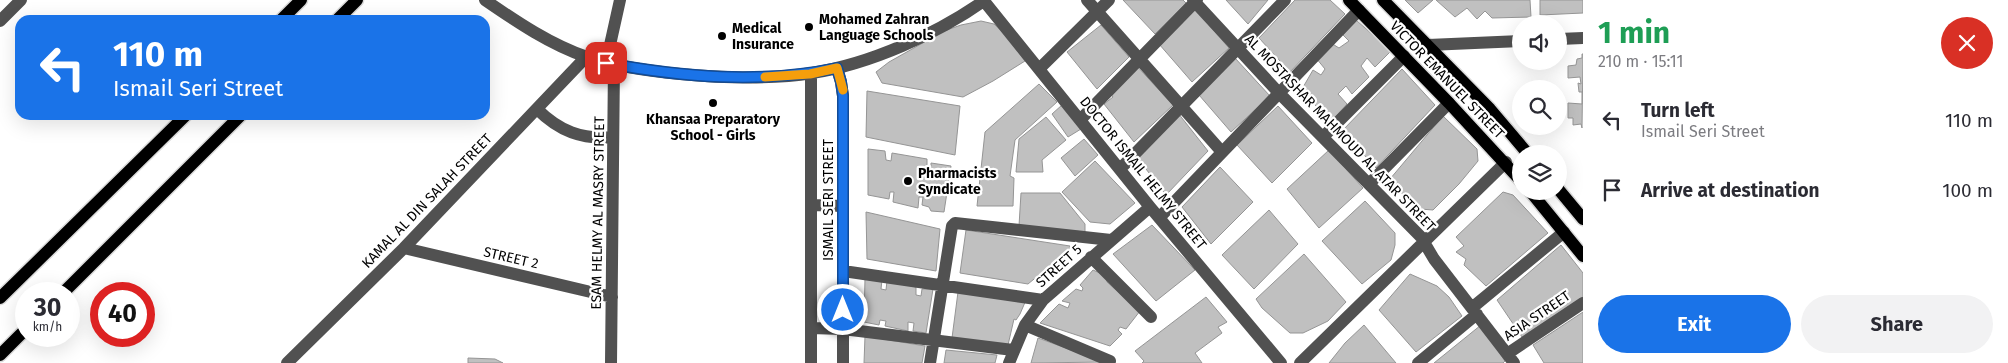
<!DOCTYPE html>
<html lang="en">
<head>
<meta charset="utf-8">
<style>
	body { margin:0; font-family:"Fira Sans",sans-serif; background:#f2f2f3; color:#2b2b33; height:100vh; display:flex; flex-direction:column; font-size:19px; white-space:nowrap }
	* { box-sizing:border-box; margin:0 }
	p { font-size:16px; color:#7c7c81 }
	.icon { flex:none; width:28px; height:28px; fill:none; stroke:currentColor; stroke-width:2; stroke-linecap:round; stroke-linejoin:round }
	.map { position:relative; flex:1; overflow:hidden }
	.sheet { display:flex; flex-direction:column; background:#fff; width:425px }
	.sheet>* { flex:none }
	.hud { position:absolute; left:15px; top:15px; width:475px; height:105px; border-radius:15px; box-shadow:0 5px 20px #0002; background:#1a73e8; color:#fff; overflow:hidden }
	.tools { position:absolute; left:1512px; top:15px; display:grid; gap:10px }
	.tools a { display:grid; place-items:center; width:55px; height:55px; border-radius:50%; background:#fff; box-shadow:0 5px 20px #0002; font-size:25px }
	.speed { position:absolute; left:15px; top:282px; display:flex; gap:10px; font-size:25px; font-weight:700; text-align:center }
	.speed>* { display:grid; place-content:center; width:65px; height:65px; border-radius:50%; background:#fff; box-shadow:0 5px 20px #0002; line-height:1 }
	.speed small { font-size:12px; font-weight:400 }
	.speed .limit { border:8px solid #d22; background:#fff; color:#111 }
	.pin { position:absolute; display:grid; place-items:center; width:42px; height:42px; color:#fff; margin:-21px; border-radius:10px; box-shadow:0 2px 8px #0006 }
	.me { position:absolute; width:55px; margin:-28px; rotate:0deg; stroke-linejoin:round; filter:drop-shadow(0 0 4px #0008) }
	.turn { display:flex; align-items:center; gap:18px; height:105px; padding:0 15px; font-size:22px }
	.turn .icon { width:65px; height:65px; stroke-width:2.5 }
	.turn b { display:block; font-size:35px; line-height:42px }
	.round { display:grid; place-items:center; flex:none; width:52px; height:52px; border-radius:26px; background:#f2f2f3 }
	.summary { display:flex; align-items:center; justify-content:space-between; height:85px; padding:0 15px }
	h1 { font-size:30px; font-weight:700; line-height:38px; color:#1e9e55 }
	.button { display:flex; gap:10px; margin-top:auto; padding:10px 15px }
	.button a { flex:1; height:58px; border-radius:30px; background:#1a73e8; color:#fff; font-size:20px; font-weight:700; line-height:58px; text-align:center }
	.button a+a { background:#f2f2f3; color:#2b2b33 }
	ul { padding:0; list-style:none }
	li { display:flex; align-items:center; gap:15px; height:70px; padding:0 15px }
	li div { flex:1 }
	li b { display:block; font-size:19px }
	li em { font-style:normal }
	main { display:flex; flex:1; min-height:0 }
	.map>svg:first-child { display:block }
	.building { fill:#c0c0c0; stroke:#959595 }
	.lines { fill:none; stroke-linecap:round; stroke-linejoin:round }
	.major-casing { stroke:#dbdbdb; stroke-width:15 }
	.minor { stroke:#515151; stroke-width:12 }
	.major { stroke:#000; stroke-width:12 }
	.route-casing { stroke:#114b97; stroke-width:12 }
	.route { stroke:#1a73e8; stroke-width:9 }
	.slow { stroke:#f59e0b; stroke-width:9 }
	.poi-dot { fill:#000; stroke:#fff; stroke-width:2 }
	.labels { text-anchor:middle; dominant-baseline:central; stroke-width:4.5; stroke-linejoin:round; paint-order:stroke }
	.poi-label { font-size:14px; font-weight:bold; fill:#000; stroke:#fff; text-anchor:start }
	.street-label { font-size:14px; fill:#000; stroke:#fff }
</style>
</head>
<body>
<main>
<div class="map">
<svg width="1583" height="363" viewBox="0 0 1583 363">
	<rect width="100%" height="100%" fill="#fff"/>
	<path class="building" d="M1123,0H1183L1186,3L1155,34Z
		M1226,0H1268L1248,24Z
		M1295,0H1330L1345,14L1290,72L1259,38Z
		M1405,0H1433L1418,13Z
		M1436,0H1530L1531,17L1492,18L1485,11L1477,19L1467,8L1455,17Z
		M1540,0H1583V13L1540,15Z
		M1195,9L1229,48L1192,82L1159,44Z
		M1356,20L1391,51L1375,67L1367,58L1361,66L1369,77L1352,94L1346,86L1338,94L1347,104L1330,123L1302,89L1313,70L1321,75L1325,69L1316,58L1331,43L1339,48L1349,41L1343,35Z
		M981,21L994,24L1005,34L1025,61L993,81L963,97L882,83L876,72L889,62L944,31L961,25Z
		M1101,25L1129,57L1097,89L1067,52Z
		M1582,54H1583L1582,128L1581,124L1573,125V118H1568V103L1582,104V92H1579L1578,83L1581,84L1580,77L1568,78V66L1576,65L1577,59L1582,58Z
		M1235,58L1270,96L1231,132L1199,95Z
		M1135,64L1173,105L1134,142L1104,104L1113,97L1109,92Z
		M1402,69L1435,105L1376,168L1342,131Z
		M1039,84L1057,102L1015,140L1010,176L1014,178L1013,206H977L985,132Z
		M867,91L960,106L955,155L866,137Z
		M1062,105L1081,129L1068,137L1052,114Z
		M1278,106L1312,143L1272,183L1237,145Z
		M1178,113L1208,151L1166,195L1136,156Z
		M1443,116L1477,149L1478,161L1459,184L1433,210L1420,209L1405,197L1390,179Z
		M1046,117L1066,140L1042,160L1043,172H1016L1019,139Z
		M1084,139L1098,155L1075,176L1061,158Z
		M868,149L885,151L886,160L891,161L892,153L927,159V170H931V163L951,166L944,212L931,211L929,207L922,205L923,197H919L918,208L893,202L894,192H890L889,199L868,195Z
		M1329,150L1363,188L1319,228L1287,189Z
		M1095,161L1135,203L1110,224L1090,222L1062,192Z
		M1220,167L1253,202L1211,244L1182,207Z
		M1503,192L1513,195L1548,233L1486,286L1464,265L1466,259L1456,252L1464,246L1456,237Z
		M1021,193H1060L1085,224V232L1019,226Z
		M1365,201L1395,233V245L1391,260L1362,284L1322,241Z
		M1269,210L1298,244L1254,289L1222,255Z
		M866,212L940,229L936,271L867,259Z
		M1152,225L1195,270L1156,301L1113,254Z
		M966,230L1070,246L1068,251L1028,284L960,273Z
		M1561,245L1583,273V297L1522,337L1497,300Z
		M1304,254L1346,302L1328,321L1303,333H1290L1262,308L1256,299Z
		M1093,270L1102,274L1107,279V282L1140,311L1126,329L1120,327L1118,330L1122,334L1110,346L1040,323L1059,304L1068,308L1070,303L1062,301L1076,289L1082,291L1083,288L1080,285Z
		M1410,274L1437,286L1449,297L1462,316L1416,352L1379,310Z
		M865,278L882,280L881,289L886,290L887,281L916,287V295L921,296L922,289H933L926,333L913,331L914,323L908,322V331L885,326L886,321L880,320L879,325L864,322Z
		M958,292L1026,300L1020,314L1016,320L1014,319L1008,345L952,338Z
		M1206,297L1227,322L1218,327L1222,333L1195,353L1202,363H1142L1144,361L1135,351Z
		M1583,312V363H1544L1533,345Z
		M1364,325L1396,363H1329L1345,343Z
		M1481,325L1505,361L1503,363H1434Z
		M865,336L925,346L922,363H864Z
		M1038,338L1105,362L1031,363Z
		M946,350L997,355L995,363H944Z
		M468,358L495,359L503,363H468Z"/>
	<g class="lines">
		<g class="major-casing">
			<path id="major" d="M1349,0L1449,103L1521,181
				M1383,0L1490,109L1528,154
				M281,20L301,0
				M337,20L357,0
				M1559,190L1583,219
				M1530,191L1583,256
				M62,294L241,115
				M0,298L186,115
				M0,355L26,329"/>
		</g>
		<path class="minor" d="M485,0C517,22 551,45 587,57C617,67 649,71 680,74C723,78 769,80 812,73C870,64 937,34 985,0
			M1087,0L1222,152
			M1193,0L1279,93L1421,237L1434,259L1514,363
			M984,1L1150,207L1281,363
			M0,21L21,0
			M1559,39L1583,38
			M1428,45L1521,41
			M606,63L620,0
			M837,68L841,82L843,96V363
			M1039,69L1109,0
			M811,74V363
			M537,109C559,131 582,140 613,137
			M1080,120L1197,0
			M1323,137L1404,56
			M1120,169L1285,0
			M1369,184L1449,103
			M811,205L843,206
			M1159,218L1359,10
			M404,248L612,297
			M1091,257L1151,317
			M843,271L1043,300
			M1473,307L1564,232
			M1025,325L1110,361
			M811,328L843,329L1013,350
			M1507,354L1583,303
			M287,363L404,248L586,57
			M611,363L614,64
			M930,363L952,226L955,223L1111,240
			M1009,363L1025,325L1043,300L1150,207
			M1300,363L1506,162
			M1418,363L1477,314"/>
		<use href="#major" class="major"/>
	</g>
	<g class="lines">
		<g class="route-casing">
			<path id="route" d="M606,63C682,77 760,84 837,68L841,82L843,96V310"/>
		</g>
		<use href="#route" class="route"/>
		<path class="slow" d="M765,77L810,74L837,68L843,90"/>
	</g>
	<g class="poi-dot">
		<circle cx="809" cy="27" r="5"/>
		<circle cx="722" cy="36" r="5"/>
		<circle cx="713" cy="103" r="5"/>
		<circle cx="908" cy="181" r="5"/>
	</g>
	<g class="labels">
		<g class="poi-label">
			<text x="819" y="19">Mohamed Zahran<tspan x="819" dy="16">Language Schools</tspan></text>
			<text x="732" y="28">Medical<tspan x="732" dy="16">Insurance</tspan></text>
			<text x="713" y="119" text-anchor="middle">Khansaa Preparatory<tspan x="713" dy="16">School - Girls</tspan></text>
			<text x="918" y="173">Pharmacists<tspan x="918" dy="16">Syndicate</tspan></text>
		</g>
		<g class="street-label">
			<text transform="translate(1447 80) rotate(46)">VICTOR EMANUEL STREET</text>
			<text transform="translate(1340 133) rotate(46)">AL MOSTASHAR MAHMOUD AL ATAR STREET</text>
			<text transform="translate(1143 173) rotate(51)">DOCTOR ISMAIL HELMY STREET</text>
			<text transform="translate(828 200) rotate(-90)">ISMAIL SERI STREET</text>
			<text transform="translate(427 201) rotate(-46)">KAMAL AL DIN SALAH STREET</text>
			<text transform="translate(598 213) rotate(-89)">ESAM HELMY AL MASRY STREET</text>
			<text transform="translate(511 258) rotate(13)">STREET 2</text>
			<text transform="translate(1059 266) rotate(-42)">STREET 5</text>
			<text transform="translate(1537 316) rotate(-34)">ASIA STREET</text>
		</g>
	</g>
</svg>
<div class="tools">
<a><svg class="icon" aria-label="sound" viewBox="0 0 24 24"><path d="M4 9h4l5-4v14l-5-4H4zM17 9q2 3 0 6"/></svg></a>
<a><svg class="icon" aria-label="search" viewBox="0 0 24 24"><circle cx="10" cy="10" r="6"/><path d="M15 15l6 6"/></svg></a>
<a><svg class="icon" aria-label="layers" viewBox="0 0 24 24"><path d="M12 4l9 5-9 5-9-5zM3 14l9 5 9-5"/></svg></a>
</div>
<div class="speed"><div>30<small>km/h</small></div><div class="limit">40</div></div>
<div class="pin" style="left:606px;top:63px;background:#d93025"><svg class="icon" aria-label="arrive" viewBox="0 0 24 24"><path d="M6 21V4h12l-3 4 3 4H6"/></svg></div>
<svg class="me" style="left:843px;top:310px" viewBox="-20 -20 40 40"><circle r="17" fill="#1a73e8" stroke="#fff" stroke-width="3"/><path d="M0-11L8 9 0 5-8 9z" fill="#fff"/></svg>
<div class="hud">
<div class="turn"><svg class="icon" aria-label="left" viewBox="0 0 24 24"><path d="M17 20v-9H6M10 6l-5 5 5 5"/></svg><div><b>110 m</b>Ismail Seri Street</div></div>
</div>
</div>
<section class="sheet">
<div class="summary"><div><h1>1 min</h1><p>210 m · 15:11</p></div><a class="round" style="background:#d93025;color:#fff"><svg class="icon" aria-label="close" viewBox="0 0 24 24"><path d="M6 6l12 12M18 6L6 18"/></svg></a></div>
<ul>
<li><svg class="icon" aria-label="left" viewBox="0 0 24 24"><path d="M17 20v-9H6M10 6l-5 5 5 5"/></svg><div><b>Turn left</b><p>Ismail Seri Street</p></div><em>110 m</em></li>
<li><svg class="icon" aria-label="arrive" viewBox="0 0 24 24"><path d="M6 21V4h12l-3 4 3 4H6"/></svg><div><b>Arrive at destination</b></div><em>100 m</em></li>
</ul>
<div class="button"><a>Exit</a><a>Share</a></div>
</section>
</main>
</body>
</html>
